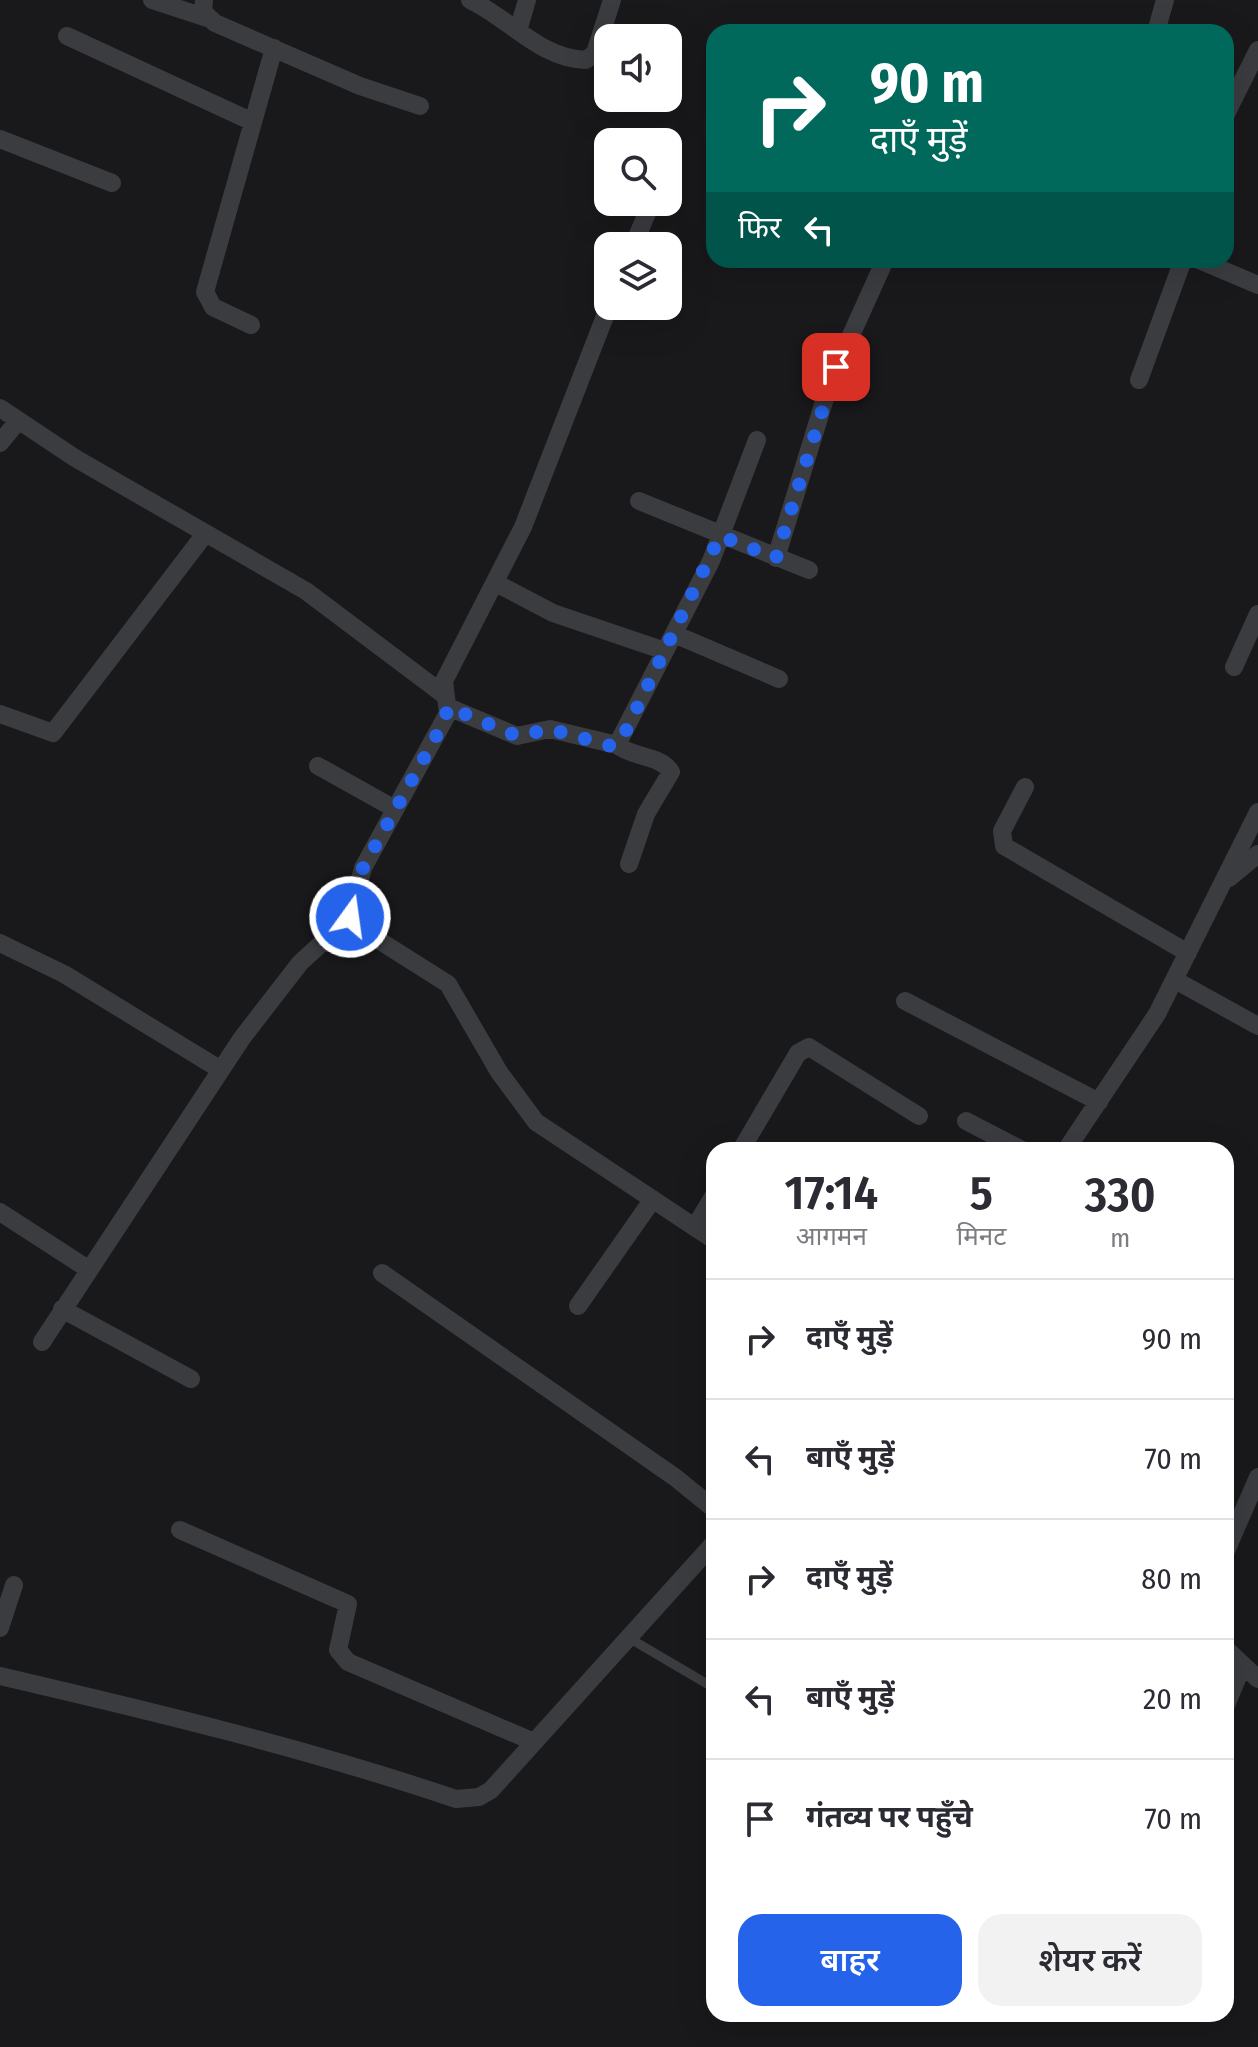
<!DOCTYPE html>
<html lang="hi">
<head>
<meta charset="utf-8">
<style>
	body { margin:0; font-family:"Fira Sans Condensed","Noto Sans Devanagari",sans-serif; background:#f2f2f3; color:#2b2b33; height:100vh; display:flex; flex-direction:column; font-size:30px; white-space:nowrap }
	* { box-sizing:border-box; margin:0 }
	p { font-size:26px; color:#7c7c81 }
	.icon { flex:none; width:44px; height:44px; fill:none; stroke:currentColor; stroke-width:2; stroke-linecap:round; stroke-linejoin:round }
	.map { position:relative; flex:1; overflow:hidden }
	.drawer { position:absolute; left:706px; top:1142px; width:528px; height:880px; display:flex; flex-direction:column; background:#fff; border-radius:24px; box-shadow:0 8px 32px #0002 }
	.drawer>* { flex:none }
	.hud { position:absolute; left:706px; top:24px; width:528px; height:244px; border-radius:24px; box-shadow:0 8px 32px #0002; background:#00695c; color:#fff; overflow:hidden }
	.controls { position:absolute; left:594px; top:24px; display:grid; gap:16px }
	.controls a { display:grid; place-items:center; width:88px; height:88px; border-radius:16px; background:#fff; box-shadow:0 8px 32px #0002; font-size:40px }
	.pin { position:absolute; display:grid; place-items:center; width:68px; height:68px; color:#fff; margin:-34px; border-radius:16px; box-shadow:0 4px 12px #0006 }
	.me { position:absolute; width:88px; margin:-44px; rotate:14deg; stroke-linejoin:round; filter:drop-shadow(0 0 6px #0008) }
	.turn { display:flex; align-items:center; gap:28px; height:168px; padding:0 32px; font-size:36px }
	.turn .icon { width:104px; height:104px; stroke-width:2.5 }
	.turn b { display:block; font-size:56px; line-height:68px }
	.then { display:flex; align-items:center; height:76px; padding:0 32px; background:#0003; gap:16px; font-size:30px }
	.eta { display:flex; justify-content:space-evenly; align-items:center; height:136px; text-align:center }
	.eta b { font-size:48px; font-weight:600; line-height:56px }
	.action { display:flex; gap:16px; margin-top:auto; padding:16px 32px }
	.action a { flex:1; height:92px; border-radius:24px; background:#2563eb; color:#fff; font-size:32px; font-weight:600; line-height:92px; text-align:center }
	.action a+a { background:#f2f2f3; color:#2b2b33 }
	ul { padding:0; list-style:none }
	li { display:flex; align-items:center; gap:24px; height:120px; padding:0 32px; border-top:2px solid #e1e1e2 }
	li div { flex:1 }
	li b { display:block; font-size:30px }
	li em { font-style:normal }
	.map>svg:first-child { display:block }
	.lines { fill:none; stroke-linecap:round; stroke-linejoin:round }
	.lane { stroke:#3a3c40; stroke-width:9 }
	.street { stroke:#3a3c40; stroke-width:18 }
	.route { stroke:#2563eb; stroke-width:14; stroke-dasharray:0 25.2 }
</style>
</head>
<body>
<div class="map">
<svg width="1258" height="2047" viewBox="0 0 1258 2047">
	<rect width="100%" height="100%" fill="#19191b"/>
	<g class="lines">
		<path class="lane" d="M629,1638L714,1688"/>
		<path class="street" d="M152,0L207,18
			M204,0L203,12L215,23L360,86L420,106
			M470,0C509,18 540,59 586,60L595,53L612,0
			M518,31L527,0
			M1156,32L1165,0
			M67,36L253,122
			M1226,114L1258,50
			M0,139L112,183
			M633,246L650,206
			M1199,260L1258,285
			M609,306L523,527L444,681L448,713L363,868L350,917L361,929L448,984L499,1072L536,1122L714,1240
			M251,325L213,307L205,292L274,48
			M1139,380L1183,260
			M0,408L75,458L306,591L443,694
			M0,443L18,421
			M639,501L809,570
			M776,558L830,382L885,260
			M496,583L553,613L665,651
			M674,634L779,679
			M1234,667L1258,614
			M448,707L517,736L550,729L617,745L711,561L757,440
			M0,714L53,733L205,534
			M617,745C633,758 661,755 671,772L646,814L629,864
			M318,766L395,809
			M1025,787L1002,831L1004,846L1188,953
			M1229,878L1258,854
			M0,943L64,974L221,1070
			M1175,980L1258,1026
			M905,1001L1099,1102
			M966,1121L1022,1150
			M741,1150L798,1053L809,1047L919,1116
			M1066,1150L1157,1014L1258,812
			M0,1212L88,1269
			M695,1227L714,1195
			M382,1273L676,1478L714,1509
			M578,1306L653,1199
			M62,1309L191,1379
			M42,1342L242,1038L300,963L350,917
			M180,1530L348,1604L338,1650L348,1662L534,1742
			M1226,1551L1258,1477
			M0,1628L14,1585
			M1226,1649L1258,1679
			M0,1676C155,1712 305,1748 456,1799L479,1797L491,1790L714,1543
			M1226,1705L1243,1665"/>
	</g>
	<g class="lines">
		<path class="route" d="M350,917L363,868L444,722L448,707L517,736L550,729L611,746L621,741L720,536L776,558L836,367"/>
	</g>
</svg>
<div class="controls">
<a><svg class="icon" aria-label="sound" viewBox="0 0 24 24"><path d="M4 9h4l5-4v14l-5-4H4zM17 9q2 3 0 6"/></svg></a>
<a><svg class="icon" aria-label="search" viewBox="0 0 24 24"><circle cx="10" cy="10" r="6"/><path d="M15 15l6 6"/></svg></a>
<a><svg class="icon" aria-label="layers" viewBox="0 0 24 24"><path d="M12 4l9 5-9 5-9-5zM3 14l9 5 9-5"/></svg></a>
</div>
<div class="pin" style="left:836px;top:367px;background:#d93025"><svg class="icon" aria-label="arrive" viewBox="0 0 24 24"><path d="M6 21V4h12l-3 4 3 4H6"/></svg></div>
<svg class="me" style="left:350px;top:917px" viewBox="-20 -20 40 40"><circle r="17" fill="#2563eb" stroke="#fff" stroke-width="3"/><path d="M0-11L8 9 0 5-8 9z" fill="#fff"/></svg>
<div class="hud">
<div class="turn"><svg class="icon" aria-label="right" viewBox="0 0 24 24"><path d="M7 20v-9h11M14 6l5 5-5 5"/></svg><div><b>90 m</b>दाएँ मुड़ें</div></div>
<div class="then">फिर<svg class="icon" aria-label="left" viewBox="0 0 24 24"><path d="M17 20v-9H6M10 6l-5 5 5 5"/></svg></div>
</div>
<section class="drawer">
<div class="eta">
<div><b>17:14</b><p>आगमन</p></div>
<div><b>5</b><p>मिनट</p></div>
<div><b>330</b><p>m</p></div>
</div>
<ul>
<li><svg class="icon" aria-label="right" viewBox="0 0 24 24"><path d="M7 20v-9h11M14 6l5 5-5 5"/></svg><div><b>दाएँ मुड़ें</b></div><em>90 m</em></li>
<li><svg class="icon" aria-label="left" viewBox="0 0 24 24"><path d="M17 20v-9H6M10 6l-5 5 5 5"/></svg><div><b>बाएँ मुड़ें</b></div><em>70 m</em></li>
<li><svg class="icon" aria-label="right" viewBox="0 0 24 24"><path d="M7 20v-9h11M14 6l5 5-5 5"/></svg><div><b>दाएँ मुड़ें</b></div><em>80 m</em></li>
<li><svg class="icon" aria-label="left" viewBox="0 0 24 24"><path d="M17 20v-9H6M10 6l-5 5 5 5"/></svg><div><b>बाएँ मुड़ें</b></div><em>20 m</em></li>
<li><svg class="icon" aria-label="arrive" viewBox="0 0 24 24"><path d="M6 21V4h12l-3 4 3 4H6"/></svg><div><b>गंतव्य पर पहुँचे</b></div><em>70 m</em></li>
</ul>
<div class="action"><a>बाहर</a><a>शेयर करें</a></div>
</section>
</div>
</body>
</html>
